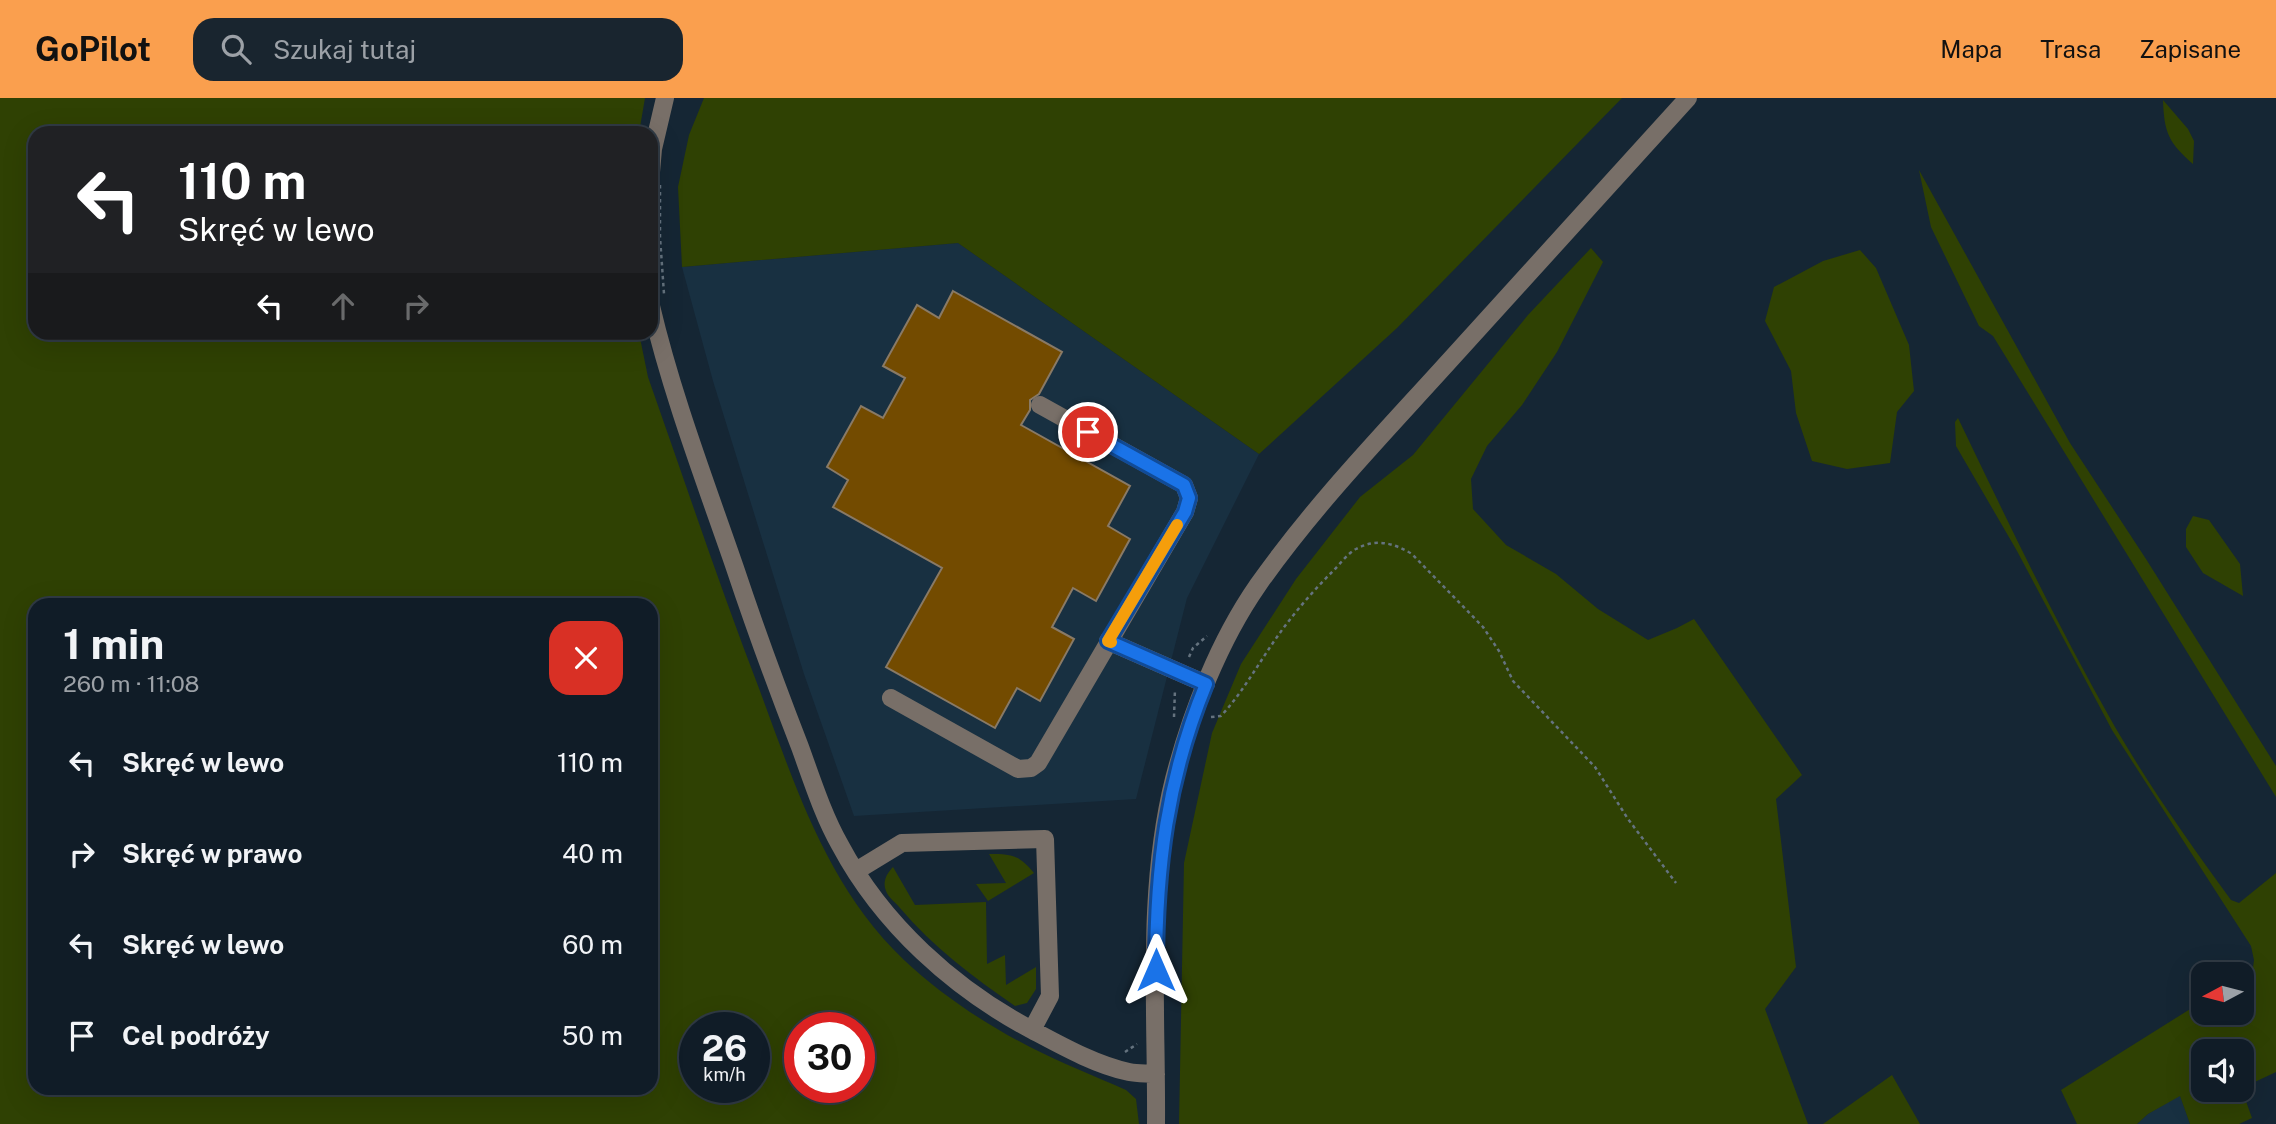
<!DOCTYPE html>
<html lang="pl">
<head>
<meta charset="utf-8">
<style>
	body { margin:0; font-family:"Public Sans",sans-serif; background:#19252f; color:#f1f3f6; height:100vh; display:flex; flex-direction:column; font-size:26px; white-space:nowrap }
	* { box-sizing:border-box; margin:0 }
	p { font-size:23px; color:#9ca1a7 }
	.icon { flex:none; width:38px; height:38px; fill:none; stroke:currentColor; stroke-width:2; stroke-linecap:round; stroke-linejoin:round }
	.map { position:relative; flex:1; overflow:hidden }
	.drawer { position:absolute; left:28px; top:500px; width:630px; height:497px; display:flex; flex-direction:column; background:#101c27; border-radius:21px; box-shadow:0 7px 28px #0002,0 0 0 2px #303a44 }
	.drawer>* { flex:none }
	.top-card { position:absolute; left:28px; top:28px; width:630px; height:214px; border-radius:21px; box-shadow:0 7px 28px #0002,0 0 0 2px #303a44; background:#202124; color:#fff; overflow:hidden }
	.needle { width:46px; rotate:263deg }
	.fabs { position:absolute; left:2191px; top:864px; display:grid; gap:14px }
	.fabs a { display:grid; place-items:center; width:63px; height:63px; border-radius:14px; background:#101c27; box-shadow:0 7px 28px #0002,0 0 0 2px #303a44; font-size:35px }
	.speed { position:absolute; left:679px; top:914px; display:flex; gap:14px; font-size:35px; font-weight:700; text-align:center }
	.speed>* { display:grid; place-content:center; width:91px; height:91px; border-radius:50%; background:#101c27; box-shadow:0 7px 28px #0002,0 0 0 2px #303a44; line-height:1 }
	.speed small { font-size:18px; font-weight:400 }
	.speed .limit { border:10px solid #d22; background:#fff; color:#111 }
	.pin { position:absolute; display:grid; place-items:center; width:60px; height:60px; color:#fff; margin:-30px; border:4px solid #fff; border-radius:50%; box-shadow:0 2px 7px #0007 }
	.me { position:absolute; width:77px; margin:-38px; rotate:0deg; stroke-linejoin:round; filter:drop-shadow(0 0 5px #0008) }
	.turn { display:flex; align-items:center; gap:24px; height:147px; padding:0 35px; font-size:32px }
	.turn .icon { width:91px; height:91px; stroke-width:2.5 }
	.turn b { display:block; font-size:49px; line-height:60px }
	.lanes { display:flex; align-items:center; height:66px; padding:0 35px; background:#0003; justify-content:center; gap:35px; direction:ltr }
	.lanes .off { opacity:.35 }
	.round { display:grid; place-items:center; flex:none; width:74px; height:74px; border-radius:21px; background:#19252f }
	.overview { display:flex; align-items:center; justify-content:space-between; height:119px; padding:0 35px }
	h1 { font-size:42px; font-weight:700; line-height:52px }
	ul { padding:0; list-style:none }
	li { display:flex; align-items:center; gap:21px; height:91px; padding:0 35px }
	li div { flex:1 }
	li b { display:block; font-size:26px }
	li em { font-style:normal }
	header { display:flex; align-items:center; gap:42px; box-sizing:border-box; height:98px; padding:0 35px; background:#fa9f4e; color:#111 }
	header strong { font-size:33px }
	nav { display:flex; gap:38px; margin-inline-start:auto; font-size:24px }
	.search { width:490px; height:63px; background:#19252f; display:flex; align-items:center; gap:18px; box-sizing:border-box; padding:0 24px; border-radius:21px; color:#9ca1a7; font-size:26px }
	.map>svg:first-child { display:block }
	.built { fill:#183041 }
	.green { fill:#2f4103; fill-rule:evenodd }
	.building { fill:#734b00; stroke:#897a66; stroke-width:2 }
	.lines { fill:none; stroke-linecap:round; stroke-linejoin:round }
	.path { stroke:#65737f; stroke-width:2.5; stroke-dasharray:3.5 3.5; stroke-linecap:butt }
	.minor { stroke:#786f68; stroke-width:18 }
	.route-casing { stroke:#114b97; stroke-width:18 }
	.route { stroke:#1a73e8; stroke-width:12 }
	.slow { stroke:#f59e0b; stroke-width:12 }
</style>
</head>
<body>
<header>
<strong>GoPilot</strong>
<div class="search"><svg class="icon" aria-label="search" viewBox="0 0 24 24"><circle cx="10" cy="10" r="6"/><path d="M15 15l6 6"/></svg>Szukaj tutaj</div>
<nav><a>Mapa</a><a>Trasa</a><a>Zapisane</a></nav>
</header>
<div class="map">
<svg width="2276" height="1026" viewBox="0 0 2276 1026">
	<rect width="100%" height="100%" fill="#152634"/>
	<path class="built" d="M958,145L1259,356L1187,500L1136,701L854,718L804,576L713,283L682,169Z
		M2180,997L2190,1026H2137L2148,1016Z"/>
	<path class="green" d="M0,0H645L639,35H35V234L639,235L648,279C685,384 720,489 760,593C796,690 827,788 904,862C940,896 985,926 1030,949C1061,965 1095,978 1126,992L1136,1001L1139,1026H0ZM35,508H651V990H35ZM695,929H754V989H695ZM800,929H859V989H800Z
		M704,0H1622L1397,230L1259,356L958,145L682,169L678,89L689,37Z
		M2163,2L2188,31L2194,43L2193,66C2169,45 2164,35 2163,2Z
		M1919,72L2070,345L2146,461L2276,668V699L1993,238L1979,228L1931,129Z
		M1591,150L1603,164L1557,254L1522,307L1487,348L1471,381L1473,411L1506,447L1556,476L1598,511L1648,542L1677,530L1694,521L1802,677L1776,701L1796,869L1765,911L1808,1026H1179L1184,765L1212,635L1241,566L1296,481L1360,399L1413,357L1528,217Z
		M1860,152L1876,170L1909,247L1914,293L1897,314L1890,365L1847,371L1812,363L1796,315L1791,273L1765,223L1774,189L1823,163Z
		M1958,320C2008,424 2058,529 2115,629C2150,689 2190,746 2231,802L2239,805L2276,775V974L2242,990V954H2203V992H2242L2252,1020L2239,1026H2190L2180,998L2148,1016L2137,1026H2077L2061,992L2203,903V915H2242V883L2252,878L2254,862L2251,848L2112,632L2017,453L1956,348L1955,324Z
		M2193,418L2209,422L2240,466L2243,498L2203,475L2186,449V431Z
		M989,756C1013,756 1019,757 1034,775L988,803L976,786L1006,785Z
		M893,769L915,807L986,804L987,866L1005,857L1006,887L1036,869V891L1027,905L1015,908C973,879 933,849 900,810C896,805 888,799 886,793C882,784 887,775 893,769Z
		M1892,977L1920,1026H1823Z"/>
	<path class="building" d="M953,193L1062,254L1039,296L1030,302V312L1021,327L1130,388L1108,428L1130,441L1096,503L1073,490L1052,529L1074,541L1040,603L1017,590L995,630L886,569L942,470L833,409L848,382L827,369L861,308L883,320L905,280L883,268L917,207L939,220Z"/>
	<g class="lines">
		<path class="path" d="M660,87V139L664,196
			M1189,559L1193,550L1207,538
			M1174,619L1175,591
			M1211,619L1221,618C1243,594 1258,566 1277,539C1293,516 1313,493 1333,473C1340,466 1348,455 1356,451C1376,440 1394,445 1412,456L1483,529L1499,553L1513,583L1595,669L1628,721L1676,785
			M1125,954L1137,946"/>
		<path class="minor" d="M651,74L653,51L665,0
			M651,208C672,297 705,383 735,470C755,530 777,590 800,649C812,682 823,717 840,747C882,826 954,891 1032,932C1062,948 1096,967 1129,974C1138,976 1147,975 1156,976
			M1108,543L1206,586
			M891,600L1018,671L1031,670L1038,665L1185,414L1189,400L1184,387L1040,307
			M856,773L902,745L1045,741L1050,898L1032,932
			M1156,1026C1157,912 1146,793 1174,681C1191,615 1219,543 1258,487C1315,406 1385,334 1451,261C1530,174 1609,87 1688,0"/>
	</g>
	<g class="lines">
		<g class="route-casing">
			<path id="route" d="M1088,334L1184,387L1189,400L1185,414L1108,543L1206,586C1167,681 1156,769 1156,872"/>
		</g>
		<use href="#route" class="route"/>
		<path class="slow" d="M1111,544L1108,543L1177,427"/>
	</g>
</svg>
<div class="fabs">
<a><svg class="needle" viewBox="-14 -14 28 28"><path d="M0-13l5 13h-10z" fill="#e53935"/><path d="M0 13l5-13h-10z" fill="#9ca1a7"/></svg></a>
<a><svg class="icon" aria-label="sound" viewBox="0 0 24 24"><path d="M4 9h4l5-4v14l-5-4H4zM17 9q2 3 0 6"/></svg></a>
</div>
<div class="speed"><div>26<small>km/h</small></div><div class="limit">30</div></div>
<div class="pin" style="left:1088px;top:334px;background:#d93025"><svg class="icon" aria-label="arrive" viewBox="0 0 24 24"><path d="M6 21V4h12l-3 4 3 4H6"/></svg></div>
<svg class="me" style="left:1156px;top:872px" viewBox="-20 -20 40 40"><path d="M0-17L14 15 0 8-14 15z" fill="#1a73e8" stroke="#fff" stroke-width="4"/></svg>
<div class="top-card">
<div class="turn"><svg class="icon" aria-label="left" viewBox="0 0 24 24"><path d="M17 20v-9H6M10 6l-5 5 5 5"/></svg><div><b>110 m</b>Skręć w lewo</div></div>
<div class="lanes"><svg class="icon" aria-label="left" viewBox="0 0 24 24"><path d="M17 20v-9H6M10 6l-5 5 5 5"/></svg><svg class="icon off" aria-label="ahead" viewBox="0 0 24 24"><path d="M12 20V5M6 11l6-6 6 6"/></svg><svg class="icon off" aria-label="right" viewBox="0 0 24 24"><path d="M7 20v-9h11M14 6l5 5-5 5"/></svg></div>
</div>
<section class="drawer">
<div class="overview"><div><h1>1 min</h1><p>260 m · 11:08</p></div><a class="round" style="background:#d93025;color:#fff"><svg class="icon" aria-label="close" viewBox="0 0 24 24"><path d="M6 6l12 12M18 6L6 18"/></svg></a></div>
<ul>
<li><svg class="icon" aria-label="left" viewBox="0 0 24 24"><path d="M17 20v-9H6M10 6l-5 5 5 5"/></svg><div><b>Skręć w lewo</b></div><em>110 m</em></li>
<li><svg class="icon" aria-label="right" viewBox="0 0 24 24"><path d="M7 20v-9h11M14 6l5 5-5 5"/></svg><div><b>Skręć w prawo</b></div><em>40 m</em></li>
<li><svg class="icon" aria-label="left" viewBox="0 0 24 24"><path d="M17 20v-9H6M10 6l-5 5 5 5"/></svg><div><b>Skręć w lewo</b></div><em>60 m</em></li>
<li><svg class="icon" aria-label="arrive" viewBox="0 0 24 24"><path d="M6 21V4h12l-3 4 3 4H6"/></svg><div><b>Cel podróży</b></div><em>50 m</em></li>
</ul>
</section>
</div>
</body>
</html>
